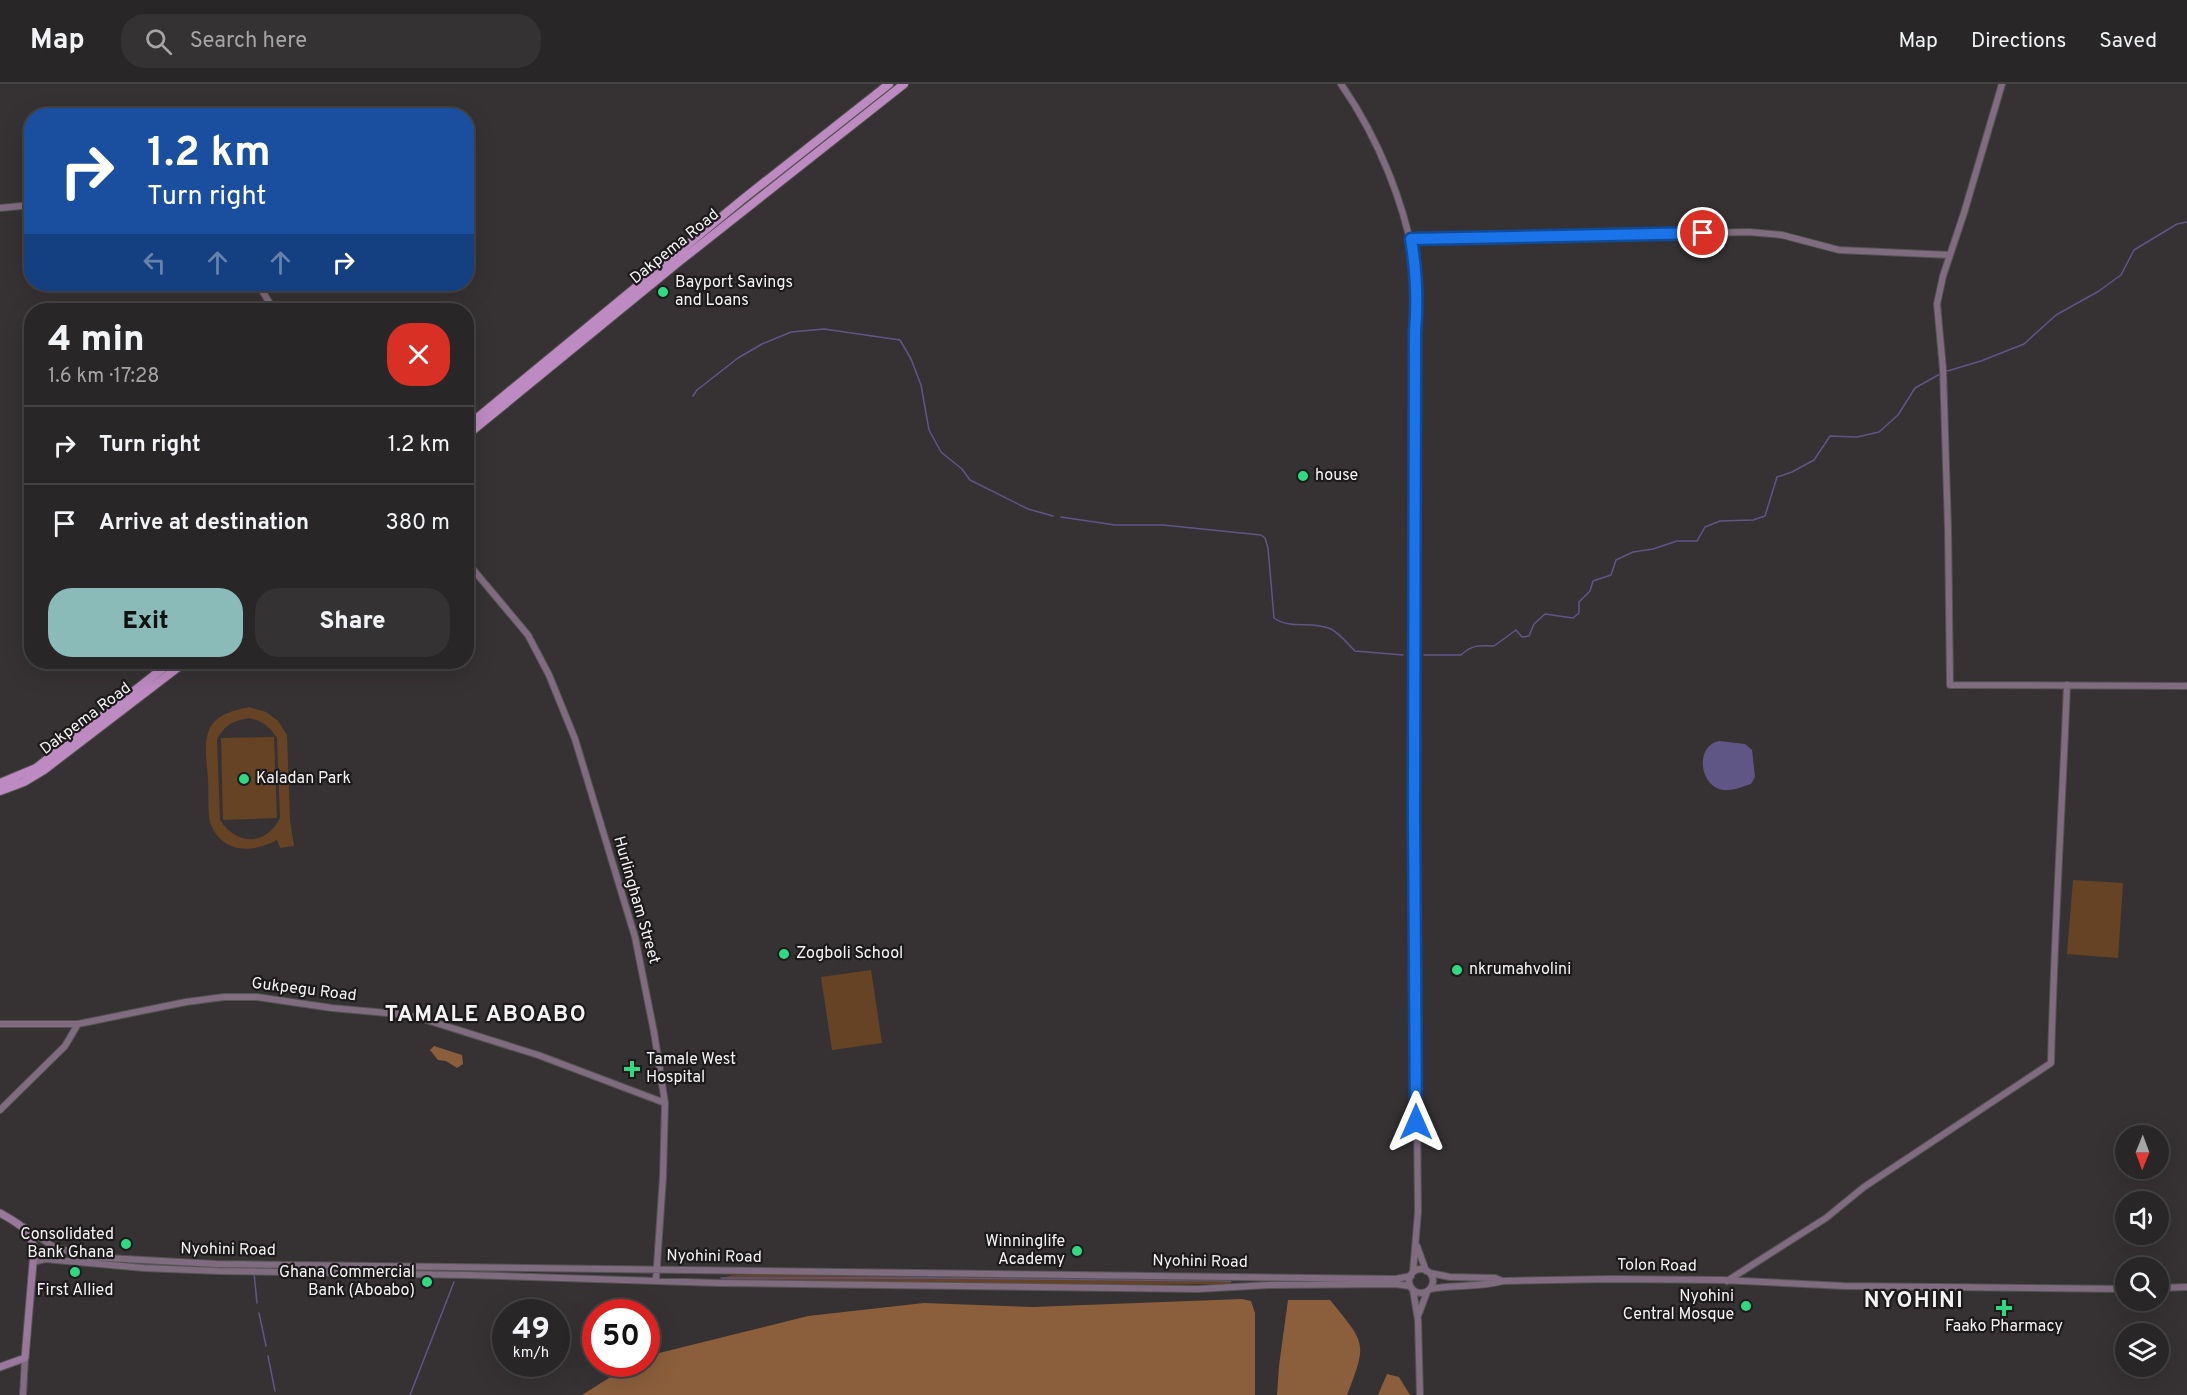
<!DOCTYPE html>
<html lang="en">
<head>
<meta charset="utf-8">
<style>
	body { margin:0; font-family:Overpass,sans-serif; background:#343232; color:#f1f3f6; height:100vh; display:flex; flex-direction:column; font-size:22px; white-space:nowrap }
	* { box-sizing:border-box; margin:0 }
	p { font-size:20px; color:#a5a5a7 }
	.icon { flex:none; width:33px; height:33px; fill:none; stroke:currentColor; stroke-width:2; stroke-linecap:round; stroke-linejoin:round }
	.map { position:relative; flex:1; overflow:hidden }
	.panel { position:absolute; left:24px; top:219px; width:450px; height:366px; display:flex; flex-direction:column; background:#282626; border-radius:24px; box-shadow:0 6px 24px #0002,0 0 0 2px #444343 }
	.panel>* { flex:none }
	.guide { position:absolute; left:24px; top:24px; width:450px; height:183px; border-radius:24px; box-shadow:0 6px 24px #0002,0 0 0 2px #444343; background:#1a4fa0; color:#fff; overflow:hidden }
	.needle { width:39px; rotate:181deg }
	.buttons { position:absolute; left:2115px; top:1041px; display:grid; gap:12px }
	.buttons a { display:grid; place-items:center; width:54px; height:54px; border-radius:50%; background:#282626; box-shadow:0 6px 24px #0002,0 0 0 2px #444343; font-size:30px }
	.speed { position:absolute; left:492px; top:1215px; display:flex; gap:12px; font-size:30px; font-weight:700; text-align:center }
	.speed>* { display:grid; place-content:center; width:78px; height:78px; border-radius:50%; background:#282626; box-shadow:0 6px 24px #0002,0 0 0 2px #444343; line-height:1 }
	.speed small { font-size:15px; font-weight:400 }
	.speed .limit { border:9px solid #d22; background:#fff; color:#111 }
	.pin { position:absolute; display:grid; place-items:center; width:51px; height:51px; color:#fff; margin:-26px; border:3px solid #fff; border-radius:50%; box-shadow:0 2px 6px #0007 }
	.me { position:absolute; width:66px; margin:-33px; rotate:0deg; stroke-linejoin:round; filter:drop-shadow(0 0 4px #0008) }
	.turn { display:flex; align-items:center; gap:21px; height:126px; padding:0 24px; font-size:27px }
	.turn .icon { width:78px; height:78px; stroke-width:2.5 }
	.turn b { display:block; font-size:42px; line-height:51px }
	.lanes { display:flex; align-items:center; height:57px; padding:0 24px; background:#0003; justify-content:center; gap:30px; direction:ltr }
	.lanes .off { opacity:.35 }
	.round { display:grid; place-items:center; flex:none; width:63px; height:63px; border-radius:24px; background:#343232 }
	.summary { display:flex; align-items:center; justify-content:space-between; height:102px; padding:0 24px }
	h1 { font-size:36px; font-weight:800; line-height:45px }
	.button { display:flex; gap:12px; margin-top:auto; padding:12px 24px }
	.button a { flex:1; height:69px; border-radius:24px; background:#8bbbb9; color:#111; font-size:24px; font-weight:800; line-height:69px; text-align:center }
	.button a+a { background:#343232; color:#f1f3f6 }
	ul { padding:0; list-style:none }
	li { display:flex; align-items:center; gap:18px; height:78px; padding:0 24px; border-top:2px solid #444343 }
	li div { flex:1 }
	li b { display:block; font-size:22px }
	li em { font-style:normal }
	header { display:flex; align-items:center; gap:36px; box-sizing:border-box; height:84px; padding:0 30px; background:#282626; border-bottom:2px solid #444343 }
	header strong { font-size:28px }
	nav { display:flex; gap:33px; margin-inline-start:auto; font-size:21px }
	.search { width:420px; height:54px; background:#343232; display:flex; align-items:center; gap:15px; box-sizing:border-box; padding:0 21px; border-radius:24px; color:#a5a5a7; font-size:22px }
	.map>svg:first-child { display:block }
	.green { fill:#674326; fill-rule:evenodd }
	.forest { fill:#8b5f3c }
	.water { fill:#5f5686 }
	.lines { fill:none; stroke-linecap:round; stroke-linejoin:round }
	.stream { stroke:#5f5686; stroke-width:1.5 }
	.secondary-casing { stroke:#555253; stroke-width:8 }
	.primary-casing { stroke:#555253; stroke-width:9 }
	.highway-casing { stroke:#555253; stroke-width:10 }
	.secondary { stroke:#7f6c7e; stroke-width:6 }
	.primary { stroke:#99799b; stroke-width:7 }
	.highway { stroke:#bd8bc2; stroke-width:8 }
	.route-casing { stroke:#114b97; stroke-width:15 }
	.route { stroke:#1a73e8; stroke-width:10 }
	.poi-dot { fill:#30d882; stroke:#1c1a1b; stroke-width:2 }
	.labels { text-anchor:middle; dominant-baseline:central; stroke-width:4.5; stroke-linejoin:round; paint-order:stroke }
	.street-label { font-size:16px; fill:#f6f3f4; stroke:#1c1a1b }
	.poi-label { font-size:16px; fill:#f6f3f4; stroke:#1c1a1b; text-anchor:start }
	.district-label { font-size:22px; font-weight:bold; letter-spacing:1.5px; fill:#f6f3f4; stroke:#1c1a1b }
</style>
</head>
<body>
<header>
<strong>Map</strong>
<div class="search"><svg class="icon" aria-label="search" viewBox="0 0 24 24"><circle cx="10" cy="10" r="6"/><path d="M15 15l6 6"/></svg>Search here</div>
<nav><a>Map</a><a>Directions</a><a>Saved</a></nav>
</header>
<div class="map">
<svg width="2187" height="1311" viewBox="0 0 2187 1311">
	<rect width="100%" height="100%" fill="#363233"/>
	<path class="green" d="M249,623L266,628L278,637L287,651L290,736L294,762L280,764L277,756C253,769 224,770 211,741C207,731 209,706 208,695C207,677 201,651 215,637C224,628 237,626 249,623ZM249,634C262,637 269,642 277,654L280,734C266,762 237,762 220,736L217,656C224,641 233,637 249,634Z
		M274,653L277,734L223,736L221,654Z
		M2073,796L2123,799L2118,874L2067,870Z
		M871,886L882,959L832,966L821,893Z
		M853,1190L1231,1195V1200L1109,1201L724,1197L721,1194L733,1191Z"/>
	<path class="forest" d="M434,962L462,971L463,980L457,984L446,977L438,976L430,966Z
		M1242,1215L1251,1217L1255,1229V1311H582L631,1280H646L647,1272L808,1232L924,1219L1033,1223Z
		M1288,1216H1330C1365,1259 1368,1258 1347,1311H1277L1279,1282Z
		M1387,1290L1399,1293L1410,1311H1378Z"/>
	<path class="water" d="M1719,657L1745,660L1752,666L1755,693L1751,700C1744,702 1736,706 1728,706C1700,708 1693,662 1719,657Z"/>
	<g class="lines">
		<path class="stream" d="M1944,288L1981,277L2024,260L2056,231L2099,207L2121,191L2134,166L2177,140L2187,138
			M693,312L697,306L738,274L762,260L791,248L824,245L900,256L911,275L921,301L929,346L941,368L962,385L970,396L1028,425L1053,432
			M1061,433L1115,441H1163L1261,451L1265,454L1268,464L1274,534C1291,546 1312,536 1331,545C1339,549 1348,560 1355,567L1403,571
			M1424,571H1461C1471,561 1480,561 1494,562L1516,546L1522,553L1529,552L1534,540L1545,530L1573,534L1579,529V518L1590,507L1593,497L1611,491L1616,476L1633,468L1653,465L1677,457H1697L1705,443L1720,437L1753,436L1765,432L1777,393L1792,388L1814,376L1830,352L1857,353L1879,348L1898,331L1915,304L1940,290
			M254,1189L257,1219
			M721,1194H941L1231,1197
			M259,1229L266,1262
			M268,1272L275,1307
			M410,1311L454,1198"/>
		<g class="secondary-casing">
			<path id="secondary" d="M1341,0C1379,55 1405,120 1416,186L1414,734L1418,1128L1413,1188
				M2002,0L1964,129L1943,192L1937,220L1943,285L1948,444L1950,601L2187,602
				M0,124L32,121
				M1411,155L1749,148L1782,151L1839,166L1950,171
				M258,200L274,226
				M466,477L528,551L549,591L575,655L635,853L654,948L665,1019L663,1093L656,1196
				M0,940H78L186,918L224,913H257L332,924L398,930L420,934L538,971L665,1019
				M0,1026L65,962L78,940
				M24,1143L54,1163L89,1173L216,1180L1396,1195L1411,1192
				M1417,1162L1426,1187
				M33,1178L45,1175L144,1184L219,1187L467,1191L718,1199L1198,1205L1269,1201L1395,1200L1410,1202
				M1409 1197a12 12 0 1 1 24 0a12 12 0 1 1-24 0Z
				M1430,1189L1450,1193L1495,1194L1502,1197
				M1727,1197L1826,1134L1864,1103L2051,979C2054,853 2062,727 2067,601
				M2158,1204L2187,1203
				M1430,1205C1454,1200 1479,1204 1503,1197L1611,1195L1722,1196L1844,1202L2126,1205
				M1413,1206L1418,1236L1420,1311
				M1418,1232L1427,1208
				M23,1311L25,1274"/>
		</g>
		<g class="primary-casing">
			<path id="primary" d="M0,1129C17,1139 32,1145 34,1167L25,1274L0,1283"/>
		</g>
		<g class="highway-casing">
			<path id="highway" d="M466,343L743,115L889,0
				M466,352L680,177L904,0
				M0,699L36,684L171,578
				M0,707L24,698L44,686L185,578"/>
		</g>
		<use href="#secondary" class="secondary"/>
		<use href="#primary" class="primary"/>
		<use href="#highway" class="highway"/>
	</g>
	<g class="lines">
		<g class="route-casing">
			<path id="route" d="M1416,1038L1414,734L1415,247C1418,215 1416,186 1411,155L1703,149"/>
		</g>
		<use href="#route" class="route"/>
	</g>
	<g class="poi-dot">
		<circle cx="663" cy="208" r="6"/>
		<circle cx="1303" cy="392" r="6"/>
		<circle cx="244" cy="695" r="6"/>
		<circle cx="784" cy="870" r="6"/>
		<circle cx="1457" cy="886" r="6"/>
		<path d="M629 976h6v6h6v6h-6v6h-6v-6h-6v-6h6z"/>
		<circle cx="126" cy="1160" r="6"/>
		<circle cx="1077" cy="1167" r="6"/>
		<circle cx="75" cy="1188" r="6"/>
		<circle cx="427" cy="1198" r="6"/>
		<circle cx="1746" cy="1222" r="6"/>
		<path d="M2001 1215h6v6h6v6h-6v6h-6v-6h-6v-6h6z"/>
	</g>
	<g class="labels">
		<g class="street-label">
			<text transform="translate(675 163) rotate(-39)">Dakpema Road</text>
			<text transform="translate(86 635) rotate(-37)">Dakpema Road</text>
			<text transform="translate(636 816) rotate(74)">Hurlingham Street</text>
			<text transform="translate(304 906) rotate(7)">Gukpegu Road</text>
			<text transform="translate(228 1166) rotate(1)">Nyohini Road</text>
			<text transform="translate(714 1173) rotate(1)">Nyohini Road</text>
			<text transform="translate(1200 1178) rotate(1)">Nyohini Road</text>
			<text transform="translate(1657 1182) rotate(1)">Tolon Road</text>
		</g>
		<g class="poi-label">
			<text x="675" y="199">Bayport Savings<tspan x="675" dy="18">and Loans</tspan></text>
			<text x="1315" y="392">house</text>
			<text x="256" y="695">Kaladan Park</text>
			<text x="796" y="870">Zogboli School</text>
			<text x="1469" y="886">nkrumahvolini</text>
			<text x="646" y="976">Tamale West<tspan x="646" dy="18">Hospital</tspan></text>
			<text x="114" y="1151" text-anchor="end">Consolidated<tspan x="114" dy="18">Bank Ghana</tspan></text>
			<text x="1065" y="1158" text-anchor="end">Winninglife<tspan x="1065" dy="18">Academy</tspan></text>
			<text x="415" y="1189" text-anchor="end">Ghana Commercial<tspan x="415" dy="18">Bank (Aboabo)</tspan></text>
			<text x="75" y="1207" text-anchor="middle">First Allied</text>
			<text x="1734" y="1213" text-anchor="end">Nyohini<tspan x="1734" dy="18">Central Mosque</tspan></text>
			<text x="2004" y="1243" text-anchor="middle">Faako Pharmacy</text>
		</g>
		<g class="district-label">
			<text x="486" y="931">TAMALE ABOABO</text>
			<text x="1914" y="1217">NYOHINI</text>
		</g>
	</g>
</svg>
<div class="buttons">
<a><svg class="needle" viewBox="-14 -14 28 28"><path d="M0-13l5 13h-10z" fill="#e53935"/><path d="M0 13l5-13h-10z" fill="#a5a5a7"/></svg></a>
<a><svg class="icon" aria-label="sound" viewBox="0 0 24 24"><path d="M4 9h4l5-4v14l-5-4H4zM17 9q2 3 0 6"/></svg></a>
<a><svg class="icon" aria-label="search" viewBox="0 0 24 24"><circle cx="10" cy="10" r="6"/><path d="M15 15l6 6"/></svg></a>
<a><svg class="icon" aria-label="layers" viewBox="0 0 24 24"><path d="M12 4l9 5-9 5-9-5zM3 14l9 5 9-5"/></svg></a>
</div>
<div class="speed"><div>49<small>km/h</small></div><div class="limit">50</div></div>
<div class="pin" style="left:1703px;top:149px;background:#d93025"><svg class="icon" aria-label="arrive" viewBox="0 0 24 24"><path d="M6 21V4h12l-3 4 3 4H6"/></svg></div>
<svg class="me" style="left:1416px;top:1038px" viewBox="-20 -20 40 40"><path d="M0-17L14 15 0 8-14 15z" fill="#1a73e8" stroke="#fff" stroke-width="4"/></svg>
<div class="guide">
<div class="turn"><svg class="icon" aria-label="right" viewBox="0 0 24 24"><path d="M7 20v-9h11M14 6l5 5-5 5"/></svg><div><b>1.2 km</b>Turn right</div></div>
<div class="lanes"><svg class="icon off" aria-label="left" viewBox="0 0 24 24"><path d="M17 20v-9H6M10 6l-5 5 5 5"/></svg><svg class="icon off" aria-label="ahead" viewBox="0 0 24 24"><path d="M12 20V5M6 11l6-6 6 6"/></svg><svg class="icon off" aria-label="ahead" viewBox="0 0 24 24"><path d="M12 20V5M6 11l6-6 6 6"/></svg><svg class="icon" aria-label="right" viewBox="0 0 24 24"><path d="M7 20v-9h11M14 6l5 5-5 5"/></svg></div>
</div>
<section class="panel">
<div class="summary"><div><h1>4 min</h1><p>1.6 km · 17:28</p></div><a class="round" style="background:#d93025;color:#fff"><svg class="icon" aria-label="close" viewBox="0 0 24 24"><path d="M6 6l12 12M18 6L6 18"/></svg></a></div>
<ul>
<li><svg class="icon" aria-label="right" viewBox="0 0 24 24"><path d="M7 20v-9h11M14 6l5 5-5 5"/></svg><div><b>Turn right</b></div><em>1.2 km</em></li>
<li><svg class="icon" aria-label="arrive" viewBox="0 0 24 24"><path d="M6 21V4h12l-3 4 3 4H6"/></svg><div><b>Arrive at destination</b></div><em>380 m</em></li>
</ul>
<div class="button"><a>Exit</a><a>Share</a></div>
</section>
</div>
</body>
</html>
